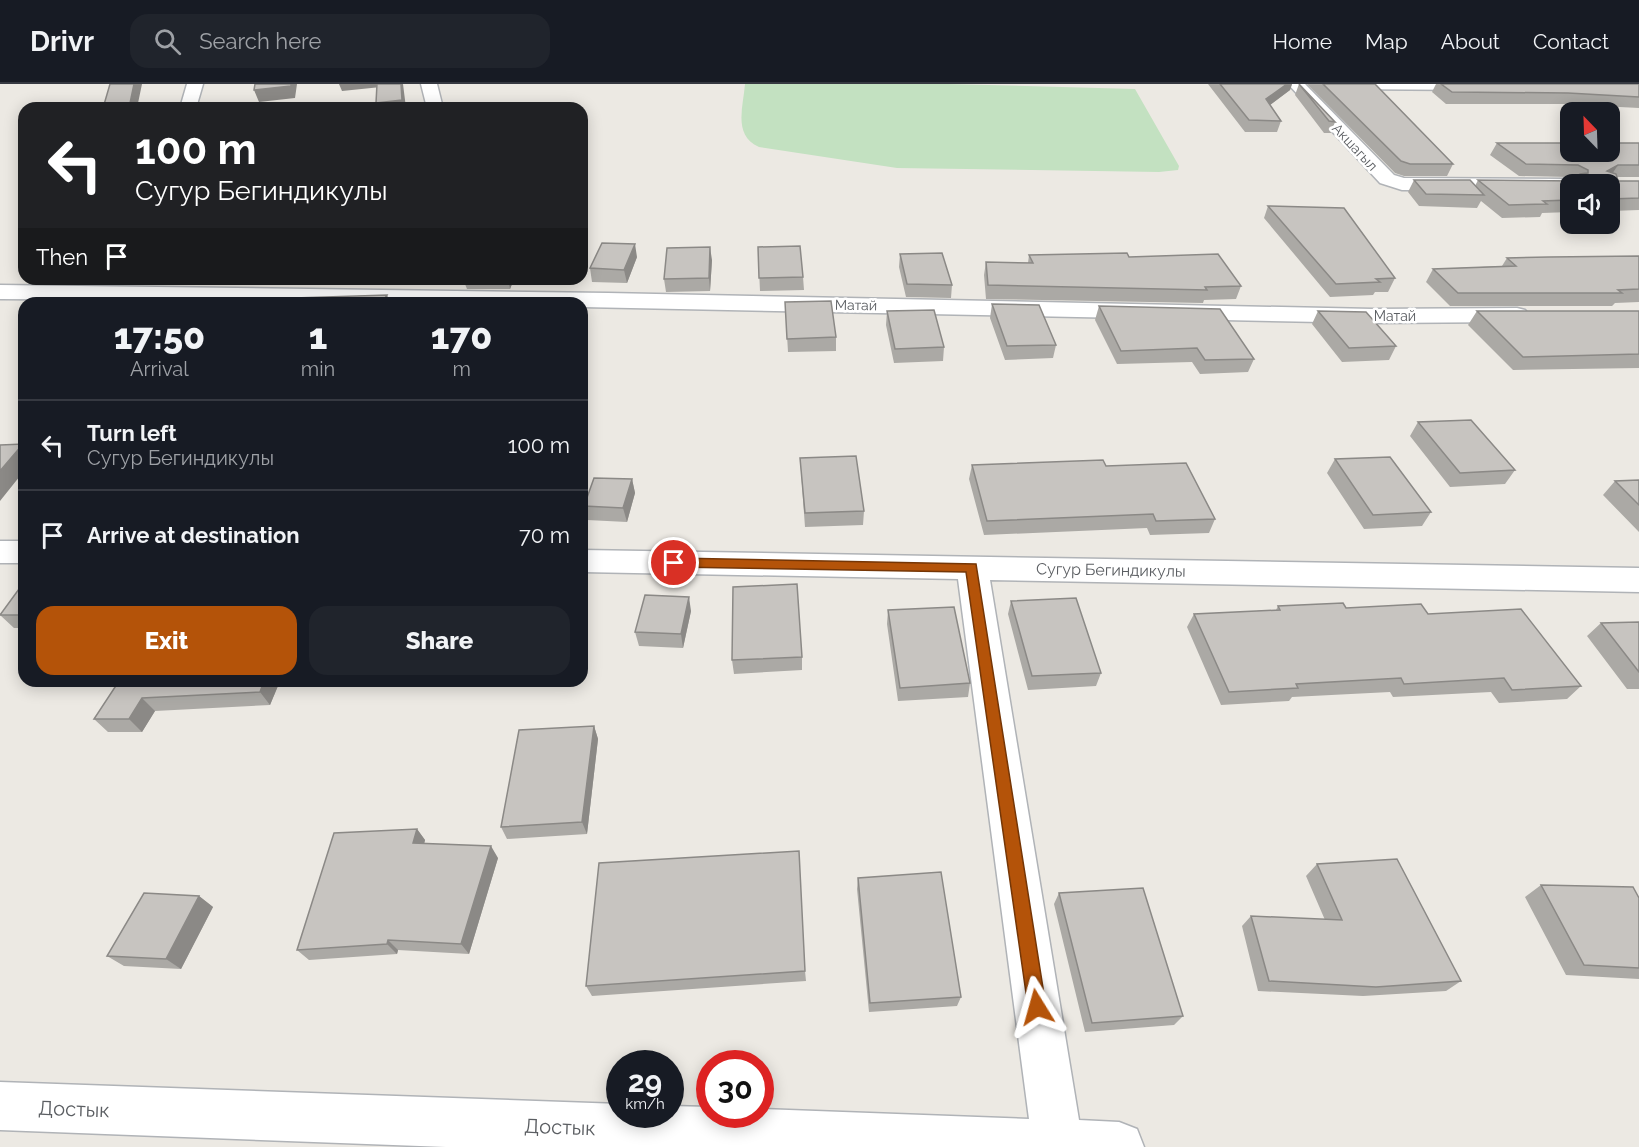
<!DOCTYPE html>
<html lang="en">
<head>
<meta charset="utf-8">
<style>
	body { margin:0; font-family:Raleway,sans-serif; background:#20242c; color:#f1f3f6; height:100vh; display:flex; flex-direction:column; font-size:22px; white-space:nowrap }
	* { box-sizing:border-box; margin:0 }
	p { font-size:20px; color:#9ea1a6 }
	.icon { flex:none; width:33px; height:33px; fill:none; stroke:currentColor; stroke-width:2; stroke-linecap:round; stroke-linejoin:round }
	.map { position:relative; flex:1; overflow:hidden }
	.side { position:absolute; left:18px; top:213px; width:570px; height:390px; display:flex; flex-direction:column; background:#171b24; border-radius:18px; box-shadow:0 3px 15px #0003 }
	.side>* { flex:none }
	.guide { position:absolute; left:18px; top:18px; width:570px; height:183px; border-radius:18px; box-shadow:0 3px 15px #0003; background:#202124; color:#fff; overflow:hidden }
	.needle { width:39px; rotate:337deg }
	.buttons { position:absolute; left:1560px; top:18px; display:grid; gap:12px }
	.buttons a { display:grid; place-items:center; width:60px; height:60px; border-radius:12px; background:#171b24; box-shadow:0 3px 15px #0003; font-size:30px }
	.speed { position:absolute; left:606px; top:966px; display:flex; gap:12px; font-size:30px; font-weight:700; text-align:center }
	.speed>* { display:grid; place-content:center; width:78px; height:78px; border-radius:50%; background:#171b24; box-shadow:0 3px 15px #0003; line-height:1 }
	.speed small { font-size:15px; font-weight:400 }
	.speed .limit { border:9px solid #d22; background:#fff; color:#111 }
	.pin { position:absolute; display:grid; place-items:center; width:51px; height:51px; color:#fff; margin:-26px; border:3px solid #fff; border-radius:50%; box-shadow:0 2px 6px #0007 }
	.me { position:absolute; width:66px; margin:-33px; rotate:352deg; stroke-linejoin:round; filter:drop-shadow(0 0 4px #0008) }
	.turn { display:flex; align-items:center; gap:21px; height:126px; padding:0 18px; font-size:27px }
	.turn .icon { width:78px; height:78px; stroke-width:2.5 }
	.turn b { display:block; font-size:42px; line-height:51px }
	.then { display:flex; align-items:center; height:57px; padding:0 18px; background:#0003; gap:12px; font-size:22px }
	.eta { display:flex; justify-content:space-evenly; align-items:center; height:102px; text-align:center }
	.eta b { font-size:36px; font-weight:800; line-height:42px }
	.button { display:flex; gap:12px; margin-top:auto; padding:12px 18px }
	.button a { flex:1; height:69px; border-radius:18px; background:#b45309; color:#fff; font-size:24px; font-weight:800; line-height:69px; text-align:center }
	.button a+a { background:#20242c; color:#f1f3f6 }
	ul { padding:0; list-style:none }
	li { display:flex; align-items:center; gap:18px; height:90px; padding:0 18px; border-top:2px solid #363941 }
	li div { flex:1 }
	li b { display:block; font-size:22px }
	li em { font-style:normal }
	header { display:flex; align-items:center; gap:36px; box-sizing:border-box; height:84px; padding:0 30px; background:#171b24; border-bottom:2px solid #363941 }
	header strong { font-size:28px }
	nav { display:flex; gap:33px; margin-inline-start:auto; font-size:21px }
	.search { width:420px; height:54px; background:#20242c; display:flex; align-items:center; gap:15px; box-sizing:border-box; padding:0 21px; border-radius:18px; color:#9ea1a6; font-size:22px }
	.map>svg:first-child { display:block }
	.green { fill:#c3e1c1 }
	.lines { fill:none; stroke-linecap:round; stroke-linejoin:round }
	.minor-casing { stroke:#b0b3b7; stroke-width:3 }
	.minor { fill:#fff; fill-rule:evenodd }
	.wall { fill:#aba9a5 }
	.shaded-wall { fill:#8b8986 }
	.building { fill:#c7c4c0; stroke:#8b8986; stroke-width:1.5 }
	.route { fill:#b45309; stroke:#753606; stroke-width:1.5 }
	.labels { text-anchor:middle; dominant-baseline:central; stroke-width:5; stroke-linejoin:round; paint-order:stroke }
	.far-street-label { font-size:14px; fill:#5b5e62; stroke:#fff }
	.street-label { font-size:16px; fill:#5b5e62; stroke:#fff }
	.near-street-label { font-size:20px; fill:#5b5e62; stroke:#fff }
</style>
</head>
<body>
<header>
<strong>Drivr</strong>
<div class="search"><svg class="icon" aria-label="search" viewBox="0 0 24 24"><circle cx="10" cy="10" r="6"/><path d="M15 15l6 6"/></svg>Search here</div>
<nav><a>Home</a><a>Map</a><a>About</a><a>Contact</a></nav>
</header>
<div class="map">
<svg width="1639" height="1063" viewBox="0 0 1639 1063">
	<rect width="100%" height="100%" fill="#ece9e3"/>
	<path class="green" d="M745,0H948L1135,5L1179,82L1178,86L1159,88L897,84L759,63C733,51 743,24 745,0Z"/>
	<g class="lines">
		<g class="minor-casing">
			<path id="minor" d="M187,0H203L196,24H180Z
				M421,0H437L443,24H427Z
				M1288,0H1305L1394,91L1404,94L1570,95L1579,100H1570V107L1402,106L1380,99Z
				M1329,0H1488L1489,1L1481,6L1337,5Z
				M0,201L608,209L1373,225L1517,224L1525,226L1529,231L1525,236L1517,238L1373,239L582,223V219L0,215Z
				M0,457H24V479H0Z
				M582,466L1639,484V508L990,496L1079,1036L1119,1038L1137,1045L1144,1063H446L0,1046V998L620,1020V1030H670V1022L710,1023V1030H760V1025L1029,1035L958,495L582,488Z"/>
		</g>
		<use href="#minor" class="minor"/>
	</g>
	<path class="wall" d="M1208,0H1292L1290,6L1270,21L1281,37L1277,48H1245Z
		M1299,0L1335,38L1331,49H1324L1295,11Z
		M1307,0H1375L1453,80L1447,92H1404L1395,89Z
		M1436,0H1639V24L1562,20H1446L1432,8Z
		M1497,59H1639V93H1617L1618,97H1639V126L1610,127V100H1570V128L1542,129L1540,133L1502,134L1481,117L1477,124L1419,122L1408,108L1414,96L1475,102L1478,96L1576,97V96L1570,93L1519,92L1490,71Z
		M1268,122L1395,194L1388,208H1375L1373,211L1330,213L1264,134Z
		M758,163L803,193L804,206L760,207Z
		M900,170L952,201L951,214L906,213L899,183Z
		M1029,171L1129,173L1241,202L1236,215L1204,216L1203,219L986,215L984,191L986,178L1028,179Z
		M1639,172V218L1615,219L1612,222H1450L1426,198L1433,185L1502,182L1507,174Z
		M637,173L627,199L592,198L590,184Z
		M712,176L710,207L666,208L664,195Z
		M463,195H514L510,205H467Z
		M785,218L836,253V267L788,268Z
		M992,220L1056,261L1053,274L1005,276L990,234Z
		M1099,222L1254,275L1248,288L1200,290L1192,278L1117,280L1095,236Z
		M887,227L944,263L943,277L894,279L886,241Z
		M1318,227L1396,262L1389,276L1342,278L1312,240Z
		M1477,227H1639V284L1513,286L1468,241Z
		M1418,338L1515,386L1505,400L1450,403L1410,352Z
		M800,374L864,427L863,441L805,443Z
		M1335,375L1431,428L1422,442L1364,445L1327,389Z
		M972,381L1106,382L1215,435L1209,449L1150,451L1147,444L984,451L969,395Z
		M632,395L635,409L627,438L587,436L584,422Z
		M1639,396V448L1603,411L1615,397Z
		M24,505V544H14L0,531V530Z
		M1011,517L1101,589L1096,602L1028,606L1008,530Z
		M1278,522L1346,524L1428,530L1581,602L1567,615L1499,619L1491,608L1393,613L1390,608L1292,613L1289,617L1221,621L1187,543L1194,530L1276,526Z
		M888,526L970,599L968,613L898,617L887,540Z
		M691,527L683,564L639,562L635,548Z
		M1639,538V605H1627L1587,552L1601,539Z
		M802,573V586L734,590L732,576Z
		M119,597H280L270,621L155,627L142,648H108L94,635Z
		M474,597H546V598L476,602Z
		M594,642L598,655L587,750L507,755L501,743Z
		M417,745L425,756L424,759L498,774L469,870L398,866L397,870L309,876L297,866Z
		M1317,780L1461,897L1446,907L1363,912L1258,907L1242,842L1251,832L1325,836L1306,792Z
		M858,794L961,913L957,922L869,928L857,805Z
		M1541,801L1639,814V895L1566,891L1525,813Z
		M1059,809L1183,932L1174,941L1085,948L1054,820Z
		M199,812L213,823L181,885L124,882L107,872Z
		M805,887L806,897L592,912L586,902Z"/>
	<path class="shaded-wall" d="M134,0H142L137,24H129Z
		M291,0H297L295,14L259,18L254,6Z
		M339,0H380L381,3L342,7Z
		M401,0H403L406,24H378L376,19Z
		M1287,0H1292L1290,6L1262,27L1266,15Z
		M1618,81L1610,93L1607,87Z
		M635,160L637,173L627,199L624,186Z
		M710,163L712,176L710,207L709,194Z
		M508,195H514L510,205Z
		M387,211L390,219H382Z
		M23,360L24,362V387L0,417V387Z
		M632,395L635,409L627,438L623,424Z
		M689,513L691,527L683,564L681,550Z
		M264,597H280L270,621L260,608Z
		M142,614L155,627L142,648L129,635Z
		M594,642L598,655L587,750L582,738Z
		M417,745L425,756L422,770L413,759Z
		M491,762L498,774L469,870L461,860Z
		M199,812L213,823L181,885L166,875Z
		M388,856L398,866L397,870L387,860Z"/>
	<path class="building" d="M110,0H134L129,24H103Z
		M255,0H291V2L254,6Z
		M377,0H401L402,16L376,19Z
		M1220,0H1287L1266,15L1281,37L1249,36Z
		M1299,0L1335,38L1329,37Z
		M1323,0H1375L1453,80H1410L1401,77Z
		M1441,0H1639V13L1568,9L1452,8Z
		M1497,59H1570V68H1610V59H1639V81H1618L1607,87L1616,90L1618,97H1639V114L1610,115V100H1570V116L1543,117L1547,120L1509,121L1478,96L1578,97L1580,90L1588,89V86L1578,81L1526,80Z
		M1414,96H1470L1484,111L1426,110Z
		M1268,122L1344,124L1395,194L1376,195L1380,198L1336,200Z
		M602,159L635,160L624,186L590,184Z
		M800,162L803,193L759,194L758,163Z
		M710,163L709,194L664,195L667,164Z
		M942,169L952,201L907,200L900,170Z
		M1127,169L1129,173L1218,170L1241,202L1205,203L1207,206L988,201L986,178L1033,179L1029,171Z
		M1639,172V205L1618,206L1622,209H1458L1433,185L1516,182L1507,174L1549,173Z
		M387,211L382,219H195L197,217Z
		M831,217L836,253L787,255L785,218Z
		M992,220L1039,221L1056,261L1007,262Z
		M1099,222L1220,225L1254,275L1205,276L1197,264L1121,267Z
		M934,226L944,263L895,265L887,227Z
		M1318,227L1366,228L1396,262L1349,264Z
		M1477,227H1639V270L1523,273Z
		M1471,336L1515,386L1460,389L1418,338Z
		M23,360L0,387V361Z
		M856,372L864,427L805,429L800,374Z
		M1390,373L1431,428L1373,431L1335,375Z
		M1103,376L1106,382L1186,379L1215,435L1156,437L1153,430L987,437L972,381Z
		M594,394L632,395L623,424L584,422Z
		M1639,396V421L1615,397Z
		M797,500L802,573L732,576L733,503Z
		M19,505H24V531H0Z
		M645,511L689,513L681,550L635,548Z
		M1076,514L1101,589L1032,592L1011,517Z
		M1343,519L1346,524L1421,520L1428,530L1521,525L1581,602L1512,606L1504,594L1404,600L1401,594L1296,600L1298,604L1229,608L1194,530L1280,526L1278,522Z
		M954,523L970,599L900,604L888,526Z
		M1639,538V588L1601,539Z
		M119,597H264L260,608L142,614L129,635H94Z
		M594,642L582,738L501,743L519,646Z
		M417,745L413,759L491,762L461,860L388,856L387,860L297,866L334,749Z
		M799,767L805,887L586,902L599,779Z
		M1397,775L1461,897L1376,903L1269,897L1251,832L1342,836L1317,780Z
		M941,788L961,913L870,919L858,794Z
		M1541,801L1633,803L1639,814V884L1584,881Z
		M1143,804L1183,932L1092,939L1059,809Z
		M144,809L199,812L166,875L107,872Z"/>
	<path class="route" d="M674,474L976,480L1046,923L1044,929L1037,932L1030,929L1028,923L966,488L674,483L667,479Z"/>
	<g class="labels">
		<g class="far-street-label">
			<text transform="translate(1355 63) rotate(47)">Акшагыл</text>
			<text transform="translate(856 221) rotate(1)">Матай</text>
			<text x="1395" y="232">Матай</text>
		</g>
		<g class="street-label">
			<text transform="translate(1111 486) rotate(1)">Сугур Бегиндикулы</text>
		</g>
		<g class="near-street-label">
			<text transform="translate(74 1025) rotate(2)">Достык</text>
			<text transform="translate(560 1043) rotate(2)">Достык</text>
		</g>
	</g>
</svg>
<div class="buttons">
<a><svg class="needle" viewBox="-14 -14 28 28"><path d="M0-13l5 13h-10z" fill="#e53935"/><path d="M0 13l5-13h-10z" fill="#9ea1a6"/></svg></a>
<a><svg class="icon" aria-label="sound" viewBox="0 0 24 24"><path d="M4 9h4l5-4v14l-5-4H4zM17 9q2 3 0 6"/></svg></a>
</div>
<div class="speed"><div>29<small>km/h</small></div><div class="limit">30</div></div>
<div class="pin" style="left:674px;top:479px;background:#d93025"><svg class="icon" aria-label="arrive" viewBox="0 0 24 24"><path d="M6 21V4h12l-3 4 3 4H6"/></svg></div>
<svg class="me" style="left:1037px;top:923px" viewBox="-20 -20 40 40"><path d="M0-17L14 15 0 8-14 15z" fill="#b45309" stroke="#fff" stroke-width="4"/></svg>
<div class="guide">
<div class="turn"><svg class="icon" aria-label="left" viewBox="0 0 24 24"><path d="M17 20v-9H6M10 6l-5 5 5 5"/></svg><div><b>100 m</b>Сугур Бегиндикулы</div></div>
<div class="then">Then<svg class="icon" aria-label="arrive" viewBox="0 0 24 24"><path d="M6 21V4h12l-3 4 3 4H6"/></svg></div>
</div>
<section class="side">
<div class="eta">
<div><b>17:50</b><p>Arrival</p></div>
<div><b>1</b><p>min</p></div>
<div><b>170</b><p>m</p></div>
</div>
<ul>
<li><svg class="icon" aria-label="left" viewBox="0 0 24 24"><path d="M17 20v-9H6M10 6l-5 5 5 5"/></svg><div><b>Turn left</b><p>Сугур Бегиндикулы</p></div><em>100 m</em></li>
<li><svg class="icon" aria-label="arrive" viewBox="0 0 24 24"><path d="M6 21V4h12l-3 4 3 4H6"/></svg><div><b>Arrive at destination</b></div><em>70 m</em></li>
</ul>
<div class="button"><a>Exit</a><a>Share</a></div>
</section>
</div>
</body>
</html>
